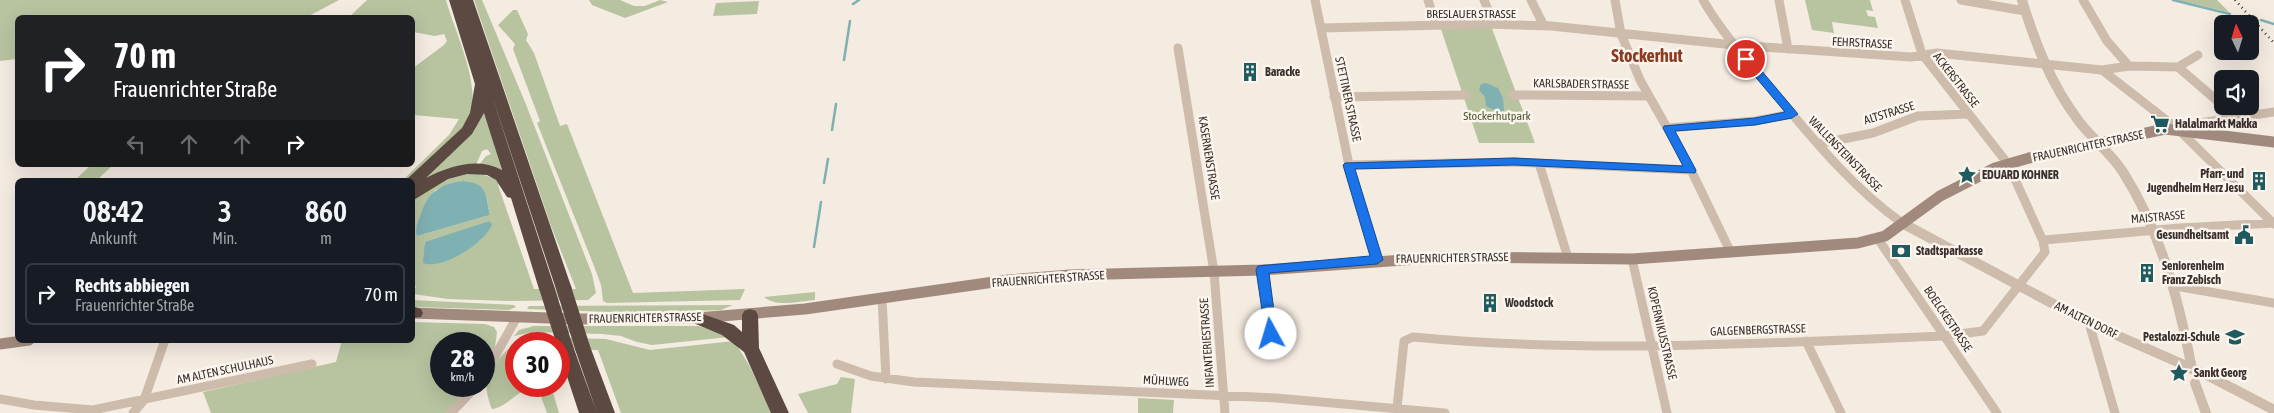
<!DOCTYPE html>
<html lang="de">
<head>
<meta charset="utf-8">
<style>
	body { margin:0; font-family:"Asap Condensed",sans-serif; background:#242831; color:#f1f3f6; height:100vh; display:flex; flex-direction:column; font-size:19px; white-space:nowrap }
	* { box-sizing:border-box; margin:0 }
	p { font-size:16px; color:#9ea1a6 }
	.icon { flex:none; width:28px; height:28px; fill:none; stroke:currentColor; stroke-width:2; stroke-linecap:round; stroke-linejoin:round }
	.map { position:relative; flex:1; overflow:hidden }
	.side { position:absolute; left:15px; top:178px; width:400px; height:165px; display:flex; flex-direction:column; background:#171b24; border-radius:8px; box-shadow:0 5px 20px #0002 }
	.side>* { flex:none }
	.guide { position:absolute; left:15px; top:15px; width:400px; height:152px; border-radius:8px; box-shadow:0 5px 20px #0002; background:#202124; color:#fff; overflow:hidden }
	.needle { width:32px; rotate:356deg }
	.fabs { position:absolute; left:2214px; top:15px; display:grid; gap:10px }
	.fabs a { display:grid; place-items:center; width:45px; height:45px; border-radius:8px; background:#171b24; box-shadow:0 5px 20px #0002; font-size:25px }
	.speed { position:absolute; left:430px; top:332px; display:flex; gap:10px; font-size:25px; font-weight:700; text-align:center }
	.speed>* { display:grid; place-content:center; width:65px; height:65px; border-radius:50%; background:#171b24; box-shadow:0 5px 20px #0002; line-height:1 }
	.speed small { font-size:12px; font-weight:400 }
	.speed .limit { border:8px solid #d22; background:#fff; color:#111 }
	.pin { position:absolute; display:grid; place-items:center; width:42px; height:42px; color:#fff; margin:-21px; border:2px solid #fff; border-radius:50%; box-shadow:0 1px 5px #0007 }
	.me { position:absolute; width:55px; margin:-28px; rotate:354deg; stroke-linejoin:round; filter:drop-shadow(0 0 4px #0008) }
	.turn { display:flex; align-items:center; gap:18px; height:105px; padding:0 15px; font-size:22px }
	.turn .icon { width:65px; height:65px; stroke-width:2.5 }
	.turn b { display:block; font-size:35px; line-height:42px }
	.lanes { display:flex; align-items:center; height:48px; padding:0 15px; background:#0003; justify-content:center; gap:25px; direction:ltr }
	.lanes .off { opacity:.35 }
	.eta { display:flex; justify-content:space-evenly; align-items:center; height:85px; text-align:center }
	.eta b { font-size:30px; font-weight:600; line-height:35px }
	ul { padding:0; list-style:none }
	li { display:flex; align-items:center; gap:15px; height:62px; margin:0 10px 8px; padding:0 5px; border:2px solid #363941; border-radius:8px }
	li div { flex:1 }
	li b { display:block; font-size:19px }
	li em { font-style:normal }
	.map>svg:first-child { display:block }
	.green { fill:#b8c4a0; fill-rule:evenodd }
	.water { fill:#7fb0b2 }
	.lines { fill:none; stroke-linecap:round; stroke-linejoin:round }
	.stream { stroke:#7fb0b2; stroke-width:2.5 }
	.minor { stroke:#cdbbac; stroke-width:9 }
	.tertiary { stroke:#cdbbac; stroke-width:10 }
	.secondary { stroke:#a18a7d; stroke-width:11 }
	.motorway { fill:#5c4a42; fill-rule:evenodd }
	.rail { stroke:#3b302b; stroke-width:2.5; stroke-dasharray:1 4; stroke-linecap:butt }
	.motorway-bridge { stroke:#5c4a42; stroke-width:15 }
	.route { fill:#1a73e8; stroke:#114b97 }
	.labels { text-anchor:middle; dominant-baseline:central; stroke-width:5; stroke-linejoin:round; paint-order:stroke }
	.street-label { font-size:12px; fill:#3b302b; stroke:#fbf5ee }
	.poi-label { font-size:12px; font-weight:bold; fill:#3b302b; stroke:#fbf5ee; text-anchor:start }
	.park-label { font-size:12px; fill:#4a5a2e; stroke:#fbf5ee }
	.district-label { font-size:18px; font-weight:bold; fill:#8c3b22; stroke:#fbf5ee }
</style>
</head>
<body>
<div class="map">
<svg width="2274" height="413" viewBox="0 0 2274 413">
	<rect width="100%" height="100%" fill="#f4ebe1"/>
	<path class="green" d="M0,0H339L307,17L18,18L17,59L0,61Z
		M367,0H446C456,36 485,91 467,126C460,137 423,168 411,180H403L449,135L459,119L413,115V68L444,45L447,41L444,34L435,36L413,32L412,18H348Z
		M474,0H482L525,102L592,274L596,293L588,300L508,301L448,299L413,294L416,286H412V199C421,193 430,186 439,180C456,171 485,170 500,183L498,185L534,289H576L551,226ZM463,181C486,183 486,195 490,215L417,236L435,190ZM489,221L481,240L453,258L424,243Z
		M589,0H620L634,6H645L660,0L668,2L625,18L592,5Z
		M1805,0H1870L1873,11L1866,10L1868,16L1875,17L1878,28L1832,22L1834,33L1812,30Z
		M2177,0H2217L2229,12Z
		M759,1L757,14L713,16L716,3Z
		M513,10H517L528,34L526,40L534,53L560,126L567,124L633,293L745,289L740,300L607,303L603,301L601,285L594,266L537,123L540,121L513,49L515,44L498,25Z
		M1440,26H1491L1535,143H1479Z
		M481,109L485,113L503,175L479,165L486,156L491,154L487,149L482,151L476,165L415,185Z
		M91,165H113L97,180H75Z
		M815,292V300C799,301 777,308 764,297Z
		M412,300L514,305L516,307L509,310L416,307L413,306Z
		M733,305L721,310L636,313L527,309L529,306H537Z
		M413,322L485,324L494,327L497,332L495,347L484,366V344H441V386H470L446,413H211L203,392L336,362L342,340H412Z
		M534,326H698L716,330L729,337L652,345L637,342L621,336L602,334L533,332L514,336L519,330Z
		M530,337L606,339L650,350L734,341L749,365L772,413H621L598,350L559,349V344H516V386H533C519,390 505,408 492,409C489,402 485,389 487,381C491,365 513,339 530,337Z
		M841,377L855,379L851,413H808L798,394L837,384Z
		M537,386H551L559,413H547Z
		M1138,398L1174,400L1173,413H1138Z"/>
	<path class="water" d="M1486,83L1498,88L1503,98L1504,111H1496L1486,106L1485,97L1479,90L1481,84Z
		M463,181C488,183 485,194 490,215L417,236C415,229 417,224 420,217C427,193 439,184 463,181Z
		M489,221L492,224C487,242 441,271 423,263L425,242Z"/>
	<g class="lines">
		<path class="stream" d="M2173,0L2230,14
			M853,4L859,0
			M2261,20L2274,24
			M844,60L850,21
			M832,130L836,104
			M824,183L828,159
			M814,247L821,202"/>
		<path class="minor" d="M1315,0L1349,165L1377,260
			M1428,0L1436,25
			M1484,0L1494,24
			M1531,0L1544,26
			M1615,0L1621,34L1640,80L1691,170L1731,253
			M1703,0C1721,31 1744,57 1767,84C1809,134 1849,185 1902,223
			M1779,0L1788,49
			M1961,0L2025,11
			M2083,0L2107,41L2129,66L2102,70L2179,130L2274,224
			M1321,28L1487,24L1551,26L1734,45L1911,57L1937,53L2102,70
			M1178,48L1214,272L1225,413
			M2129,66L2178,67L2198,55
			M2178,67L2222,105
			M1513,95L1648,96
			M1334,97L1466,95
			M1668,128L1755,121L1792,114
			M2179,130L2186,125L2274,112
			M1818,144L1873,133L1918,116L1969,114
			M1539,163L1568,258
			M1349,165L1514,162L1691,170
			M1878,239L1997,413
			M2044,240L2180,228L2274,223
			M1632,259L1667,413
			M1262,270L1272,347
			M2175,286L2274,303
			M882,298L886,379
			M2089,323L2115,413
			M1806,341L1841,413
			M837,364L871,376L914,382L1276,398L1445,413
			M484,376L517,317
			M0,399L34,405L93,410L312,364
			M1397,408L1404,341L1413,337C1590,354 1767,343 1944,336L1983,331L2045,252L2043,241L2008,164L1922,54L1905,0
			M133,413L144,400L165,340
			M451,413L477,386"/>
		<path class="tertiary" d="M2022,0C2035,43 2051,84 2078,120C2092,139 2111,153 2123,172C2161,232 2179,301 2192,369
			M1902,223L2089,323L2207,375L2274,410
			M2195,383L2206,413"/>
		<path class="secondary" d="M412,313L577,319L697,318L805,309L1008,280L1070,275L1262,270L1446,257L1632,259L1858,243L1885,236L1940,196L1995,168L2029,158L2165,129L2274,142
			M0,344L29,340"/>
		<path class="motorway" d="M449,0H473L572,289L570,293L564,295L558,293L556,289L492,96L555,289L553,293L547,295L541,293L539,289L511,198L507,197L496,180L487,175L467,174L448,179L412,201V180L407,179L462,128L470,113L475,84ZM484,113L502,170C477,157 450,166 426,178L472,134Z
			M412,306L421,309L423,313L421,317L412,318Z
			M750,309L756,311L758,315L759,348L789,413H771L744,352L722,335L691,322L689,318L691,314L697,312L734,325L742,332V315L744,311Z
			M566,342L572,344L574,349L597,413H579L559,352L560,344Z
			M583,342L589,344L591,349L615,413H597L575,349L577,344Z"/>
		<path class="rail" d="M2235,0L2274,43"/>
		<path class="motorway-bridge" d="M547,289L566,349
			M564,289L583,349"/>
	</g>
	<path class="route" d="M1746,56L1750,57L1798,114L1792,118L1755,125L1675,131L1696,170L1695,173L1514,165L1355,169L1383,260L1377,264L1269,273L1277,334L1271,339L1266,337L1256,270L1258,266L1370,256L1343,165L1345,163L1514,158L1683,166L1663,128L1664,126L1755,118L1785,112L1742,61L1741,59Z"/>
	<defs>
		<g id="building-bare" transform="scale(1.5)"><path d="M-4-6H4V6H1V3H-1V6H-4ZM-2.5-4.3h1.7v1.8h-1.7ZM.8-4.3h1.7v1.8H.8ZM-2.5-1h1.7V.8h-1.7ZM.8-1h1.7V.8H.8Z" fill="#1f5a5e" stroke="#fbf5ee" stroke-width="2.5" paint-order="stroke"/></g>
		<g id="supermarket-bare" transform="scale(1.5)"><path d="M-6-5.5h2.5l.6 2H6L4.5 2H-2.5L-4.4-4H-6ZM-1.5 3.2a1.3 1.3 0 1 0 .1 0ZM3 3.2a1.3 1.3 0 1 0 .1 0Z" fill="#1f5a5e" stroke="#fbf5ee" stroke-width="2.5" paint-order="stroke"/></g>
		<g id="sight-bare" transform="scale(1.5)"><path d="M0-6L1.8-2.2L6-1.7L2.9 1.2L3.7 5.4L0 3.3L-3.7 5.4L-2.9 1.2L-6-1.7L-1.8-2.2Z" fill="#1f5a5e" stroke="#fbf5ee" stroke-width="2.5" paint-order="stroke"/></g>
		<g id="civic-bare" transform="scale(1.5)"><path d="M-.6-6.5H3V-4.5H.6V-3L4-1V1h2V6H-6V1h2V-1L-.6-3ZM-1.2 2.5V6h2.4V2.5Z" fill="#1f5a5e" stroke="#fbf5ee" stroke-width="2.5" paint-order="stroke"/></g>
		<g id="bank-bare" transform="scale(1.5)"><path d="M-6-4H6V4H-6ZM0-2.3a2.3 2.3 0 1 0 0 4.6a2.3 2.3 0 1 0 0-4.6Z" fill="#1f5a5e" stroke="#fbf5ee" stroke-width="2.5" paint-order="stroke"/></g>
		<g id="school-bare" transform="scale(1.5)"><path d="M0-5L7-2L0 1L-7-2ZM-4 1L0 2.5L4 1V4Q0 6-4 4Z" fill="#1f5a5e" stroke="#fbf5ee" stroke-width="2.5" paint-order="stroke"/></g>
	</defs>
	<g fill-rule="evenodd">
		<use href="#building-bare" x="1250" y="72"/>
		<use href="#supermarket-bare" x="2160" y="124"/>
		<use href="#sight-bare" x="1967" y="175"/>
		<use href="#building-bare" x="2259" y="181"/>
		<use href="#civic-bare" x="2244" y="235"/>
		<use href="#bank-bare" x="1901" y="251"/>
		<use href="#building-bare" x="2147" y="273"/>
		<use href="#building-bare" x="1490" y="303"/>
		<use href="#school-bare" x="2235" y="337"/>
		<use href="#sight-bare" x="2179" y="373"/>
	</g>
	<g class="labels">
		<g class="street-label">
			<text x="1471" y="14">BRESLAUER STRASSE</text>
			<text transform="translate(1862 43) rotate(3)">FEHRSTRASSE</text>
			<text transform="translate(1956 80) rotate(52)">ACKERSTRASSE</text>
			<text transform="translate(1581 84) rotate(1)">KARLSBADER STRASSE</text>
			<text transform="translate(1348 99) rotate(78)">STETTINER STRASSE</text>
			<text transform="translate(1889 113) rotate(-17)">ALTSTRASSE</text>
			<text transform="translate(2088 146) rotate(-12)">FRAUENRICHTER STRASSE</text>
			<text transform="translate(1845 154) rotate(46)">WALLENSTEINSTRASSE</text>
			<text transform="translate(1209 158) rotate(81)">KASERNENSTRASSE</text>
			<text transform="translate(2158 217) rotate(-5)">MAISTRASSE</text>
			<text transform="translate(1452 258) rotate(-1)">FRAUENRICHTER STRASSE</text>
			<text transform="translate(1048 279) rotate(-4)">FRAUENRICHTER STRASSE</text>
			<text transform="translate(645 318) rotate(-1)">FRAUENRICHTER STRASSE</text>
			<text transform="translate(1948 319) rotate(56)">BOELCKESTRASSE</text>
			<text transform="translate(2086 320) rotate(26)">AM ALTEN DORF</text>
			<text transform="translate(1758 330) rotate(-2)">GALGENBERGSTRASSE</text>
			<text transform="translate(1662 333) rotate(77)">KOPERNIKUSSTRASSE</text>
			<text transform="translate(1207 343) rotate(-94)">INFANTERIESTRASSE</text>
			<text transform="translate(225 370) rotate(-12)">AM ALTEN SCHULHAUS</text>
			<text transform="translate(1166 381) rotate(3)">MÜHLWEG</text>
		</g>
		<g class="poi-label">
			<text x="1265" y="72">Baracke</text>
			<text x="2175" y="124">Halalmarkt Makka</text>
			<text x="2244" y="174" text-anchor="end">Pfarr- und<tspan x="2244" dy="14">Jugendheim Herz Jesu</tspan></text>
			<text x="1982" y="175">EDUARD KOHNER</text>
			<text x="2229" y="235" text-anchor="end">Gesundheitsamt</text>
			<text x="1916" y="251">Stadtsparkasse</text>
			<text x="2162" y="266">Seniorenheim<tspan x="2162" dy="14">Franz Zebisch</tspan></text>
			<text x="1505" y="303">Woodstock</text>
			<text x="2220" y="337" text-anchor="end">Pestalozzi-Schule</text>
			<text x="2194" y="373">Sankt Georg</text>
		</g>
		<g class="park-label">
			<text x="1497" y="116">Stockerhutpark</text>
		</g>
		<g class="district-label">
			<text x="1647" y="55">Stockerhut</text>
		</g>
	</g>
</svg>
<div class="fabs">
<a><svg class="needle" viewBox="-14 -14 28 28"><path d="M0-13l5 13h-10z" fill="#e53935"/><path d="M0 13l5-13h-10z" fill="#9ea1a6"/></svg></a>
<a><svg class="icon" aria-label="sound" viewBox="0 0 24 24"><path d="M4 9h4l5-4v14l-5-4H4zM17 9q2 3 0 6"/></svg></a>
</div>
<div class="speed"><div>28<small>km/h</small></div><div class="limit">30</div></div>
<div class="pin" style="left:1746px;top:59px;background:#d93025"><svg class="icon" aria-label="arrive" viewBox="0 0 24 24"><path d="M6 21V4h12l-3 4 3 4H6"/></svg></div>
<svg class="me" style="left:1271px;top:334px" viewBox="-20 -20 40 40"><circle r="19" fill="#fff"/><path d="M0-13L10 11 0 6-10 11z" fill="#1a73e8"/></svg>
<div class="guide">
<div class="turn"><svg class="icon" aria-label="right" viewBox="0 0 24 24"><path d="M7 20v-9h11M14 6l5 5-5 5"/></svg><div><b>70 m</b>Frauenrichter Straße</div></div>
<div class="lanes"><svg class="icon off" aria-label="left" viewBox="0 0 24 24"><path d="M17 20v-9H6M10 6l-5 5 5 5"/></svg><svg class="icon off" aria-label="ahead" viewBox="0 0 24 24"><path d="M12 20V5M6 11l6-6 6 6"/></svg><svg class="icon off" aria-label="ahead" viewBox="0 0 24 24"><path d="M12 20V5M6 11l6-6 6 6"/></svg><svg class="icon" aria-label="right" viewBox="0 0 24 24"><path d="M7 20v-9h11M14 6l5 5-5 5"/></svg></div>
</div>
<section class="side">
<div class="eta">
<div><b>08:42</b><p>Ankunft</p></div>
<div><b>3</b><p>Min.</p></div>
<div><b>860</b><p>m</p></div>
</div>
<ul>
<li><svg class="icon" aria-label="right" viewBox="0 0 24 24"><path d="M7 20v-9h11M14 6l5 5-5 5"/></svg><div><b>Rechts abbiegen</b><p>Frauenrichter Straße</p></div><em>70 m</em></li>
</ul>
</section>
</div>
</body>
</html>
